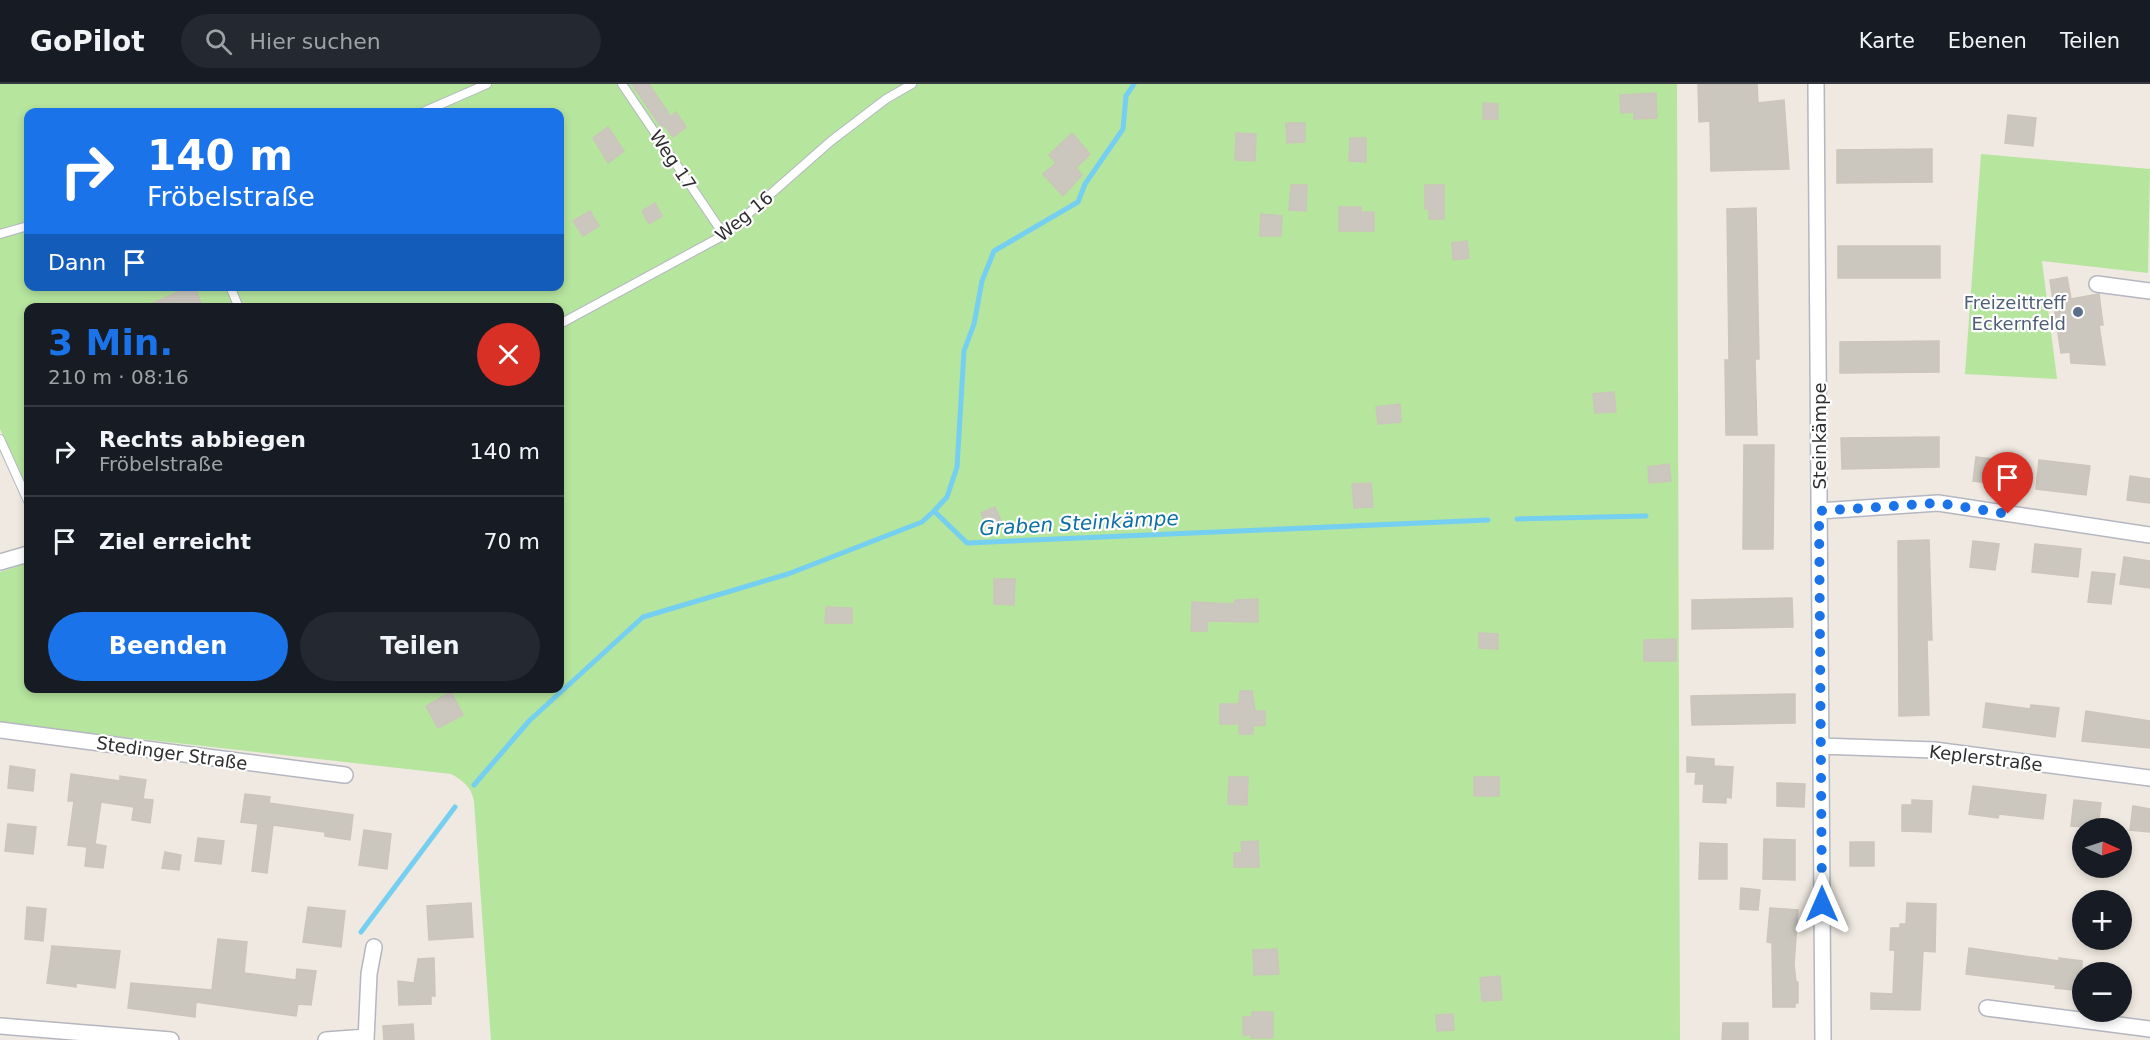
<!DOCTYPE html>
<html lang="de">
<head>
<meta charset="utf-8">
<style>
	body { margin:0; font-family:"DejaVu Sans",sans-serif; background:#242831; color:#f1f3f6; height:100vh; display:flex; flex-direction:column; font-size:22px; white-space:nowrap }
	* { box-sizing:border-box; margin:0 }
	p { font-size:20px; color:#9ea1a6 }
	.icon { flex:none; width:33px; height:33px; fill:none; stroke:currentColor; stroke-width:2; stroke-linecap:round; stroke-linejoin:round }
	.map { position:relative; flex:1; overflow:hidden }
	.sheet { position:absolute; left:24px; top:219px; width:540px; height:390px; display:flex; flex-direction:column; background:#171b24; border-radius:12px; box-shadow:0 3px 9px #0003 }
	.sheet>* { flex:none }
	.top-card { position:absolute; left:24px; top:24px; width:540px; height:183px; border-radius:12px; box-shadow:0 3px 9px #0003; background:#1a73e8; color:#fff; overflow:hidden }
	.needle { width:39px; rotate:93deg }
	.controls { position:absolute; left:2072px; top:734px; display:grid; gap:12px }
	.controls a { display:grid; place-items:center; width:60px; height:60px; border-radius:50%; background:#171b24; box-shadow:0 3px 9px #0003; font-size:30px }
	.pin { position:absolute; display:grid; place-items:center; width:51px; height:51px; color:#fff; margin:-62px -26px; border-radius:50% 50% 50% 0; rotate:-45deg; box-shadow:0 0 6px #0007 }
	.pin .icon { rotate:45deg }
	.me { position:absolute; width:66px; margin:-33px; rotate:0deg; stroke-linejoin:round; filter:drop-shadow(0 0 4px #0008) }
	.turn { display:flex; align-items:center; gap:21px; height:126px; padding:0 24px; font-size:27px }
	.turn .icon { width:78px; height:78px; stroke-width:2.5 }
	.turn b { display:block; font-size:42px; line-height:51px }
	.then { display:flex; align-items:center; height:57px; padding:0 24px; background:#0003; gap:12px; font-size:22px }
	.round { display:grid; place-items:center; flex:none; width:63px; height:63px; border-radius:32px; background:#242831 }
	.overview { display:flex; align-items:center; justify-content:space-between; height:102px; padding:0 24px }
	h1 { font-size:36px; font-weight:600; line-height:45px; color:#1a73e8 }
	.button { display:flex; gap:12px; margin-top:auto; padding:12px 24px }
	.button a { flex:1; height:69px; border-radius:36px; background:#1a73e8; color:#fff; font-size:24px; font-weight:600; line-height:69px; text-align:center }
	.button a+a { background:#242831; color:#f1f3f6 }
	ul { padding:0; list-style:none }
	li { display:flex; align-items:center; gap:18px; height:90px; padding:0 24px; border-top:2px solid #363941 }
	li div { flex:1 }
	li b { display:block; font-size:22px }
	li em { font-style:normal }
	header { display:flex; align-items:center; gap:36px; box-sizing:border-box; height:84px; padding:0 30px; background:#171b24; border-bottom:2px solid #363941 }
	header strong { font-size:28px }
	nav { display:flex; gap:33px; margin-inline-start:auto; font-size:21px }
	.search { width:420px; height:54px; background:#242831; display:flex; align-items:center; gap:15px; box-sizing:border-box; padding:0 21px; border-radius:33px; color:#9ea1a6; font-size:22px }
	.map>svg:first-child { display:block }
	.green { fill:#b6e59e; fill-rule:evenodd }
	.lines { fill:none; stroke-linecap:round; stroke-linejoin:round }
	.stream { stroke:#75cff0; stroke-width:5 }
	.building { fill:#cbc7bf; stroke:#cbc5ba; stroke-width:1.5 }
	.lane-casing { stroke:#b4b7c1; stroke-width:10 }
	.street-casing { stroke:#b4b7c1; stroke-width:18 }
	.lane { stroke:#fff; stroke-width:8 }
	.street { stroke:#fff; stroke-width:15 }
	.route { stroke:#1a73e8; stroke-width:10; stroke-dasharray:0 18 }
	.service-dot { fill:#5c6f8a; stroke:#fff; stroke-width:2 }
	.labels { text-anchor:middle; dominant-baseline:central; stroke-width:4.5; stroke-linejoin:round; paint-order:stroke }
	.street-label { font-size:18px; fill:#2e2e2e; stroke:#fff }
	.service-label { font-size:18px; fill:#4e5e75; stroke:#fff; text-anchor:end }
	.water-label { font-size:20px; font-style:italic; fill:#0d6fa3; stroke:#fff }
</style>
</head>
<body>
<header>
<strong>GoPilot</strong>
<div class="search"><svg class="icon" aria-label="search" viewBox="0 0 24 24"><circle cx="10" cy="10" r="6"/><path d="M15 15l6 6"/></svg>Hier suchen</div>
<nav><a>Karte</a><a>Ebenen</a><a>Teilen</a></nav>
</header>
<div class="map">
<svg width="2150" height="956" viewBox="0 0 2150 956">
	<rect width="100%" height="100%" fill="#efe9e1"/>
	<path class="green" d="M0,0H1677L1680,956H491L474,717C471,703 464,697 451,690L0,639V488L28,479V604H560V224H28V407L0,345ZM28,28H560V202H28Z
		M1981,70L2150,85L2148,189L2042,177L2057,295L1965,290Z"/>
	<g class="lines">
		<path class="stream" d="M1134,0L1126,12L1123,45L1085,100L1078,118L994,167L982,197L974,240L964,267L957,383L947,413L934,427L967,459L1488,436
			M1517,435L1646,432
			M474,701L529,637L643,533L788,490L922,438L934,427
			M361,848L455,723"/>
	</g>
	<path class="building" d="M632,0H649L671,33L676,28L686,43L673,53L664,41L661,43Z
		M1698,0H1757L1758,19L1784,16L1789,85L1711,87L1710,37L1699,38Z
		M1656,9L1657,34L1634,35V28L1621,29L1620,11Z
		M1483,19L1498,20V35H1483Z
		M2008,31L2036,34L2033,62L2005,59Z
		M1286,39H1305V58L1287,59Z
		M608,43L624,67L608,79L593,54Z
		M1072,49L1090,70L1076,84L1082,91L1063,112L1043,90L1056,79L1049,71Z
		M1236,49L1256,50L1255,77L1235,76Z
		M1350,54H1366V78L1349,77Z
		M1932,65V98L1837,99V66Z
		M1291,101H1307L1306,127L1289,126Z
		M1425,101H1444V135H1429V125H1425Z
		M655,119L662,132L649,140L642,127Z
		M1339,123H1361V128H1374V147H1339Z
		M1756,124L1759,275H1755L1757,351H1726L1725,276H1729L1727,125Z
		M590,127L599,142L583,152L573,137Z
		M1261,130L1282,132L1281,152H1260Z
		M1467,157L1469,174L1453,176L1452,159Z
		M1838,162H1940V194H1838Z
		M2067,193L2071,215L2099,210L2103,241H2099L2105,281L2071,279L2070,268L2061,269L2050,196Z
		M192,202H194L203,224H142Z
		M1939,257V288L1840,289V258Z
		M1614,308L1616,328L1595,329L1593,310Z
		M1400,320L1401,338L1378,340L1376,323Z
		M1939,353V383L1842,385L1841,354Z
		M1744,361H1774L1773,465H1743Z
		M1976,373L2002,376L1999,400L1973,397Z
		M2039,376L2090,382L2086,411L2036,405Z
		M1669,380L1671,397L1649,399L1648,383Z
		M2130,392L2150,395V419L2127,416Z
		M1371,399L1373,423L1354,424L1352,400Z
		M995,423L1001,437L987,444L981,429Z
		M1929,456L1932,556H1927L1929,631L1899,632L1898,457Z
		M1973,457L1999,460L1995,486L1970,483Z
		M2035,460L2081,465L2078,493L2032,488Z
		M2124,473L2150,477V504L2120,500Z
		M2092,488L2115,490L2111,520L2088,518Z
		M994,495H1015L1014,521L994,520Z
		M1792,514L1793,543L1692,545V516Z
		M1258,515V538L1208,537L1207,547H1191L1192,518L1234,520L1235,516Z
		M826,523L852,524V539H825Z
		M1479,549L1498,550V565L1479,564Z
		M1676,555V577H1644V556Z
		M1240,607H1252L1255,627H1265V641L1253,642V650H1239V640H1220V620H1239Z
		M451,608L463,631L438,644L426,622Z
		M1795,610V639L1692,641L1691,612Z
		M1986,619L2030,625L2031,621L2059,624L2055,653L1983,643Z
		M2086,627L2150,637V664L2082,657Z
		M1687,673L1714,675V682L1733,683L1731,714L1726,713V719L1703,718L1704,700H1695L1696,688H1687Z
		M10,682L35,686L33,707L8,704Z
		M71,690L120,697V692L146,696L143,715L153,716L150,739L132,736L134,723L101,718L95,760L106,762L103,784L85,782L87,763L68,761L74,717H68Z
		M1229,693H1248L1247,721L1228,720Z
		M1474,693H1499V712H1474Z
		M1777,699L1805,700L1804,723L1777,722Z
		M1973,702L2046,711L2043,735L1999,730L1998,734L1969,730Z
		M245,710L270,713L269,719L353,731L350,756L325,752V748L273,741L267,789L252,787L258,740L241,738Z
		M1912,716L1932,717L1931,748L1902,747V721H1912Z
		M2074,716L2101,719L2098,744L2071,742Z
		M2133,722L2150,725V748L2130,746Z
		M8,740L36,743L33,770L5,767Z
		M364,746L391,750L387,785L359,781Z
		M198,754L224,757L221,780L195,777Z
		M1764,755L1795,756V796L1763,795Z
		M1258,757L1259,783H1234V769H1242L1241,758Z
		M1850,758H1874V782H1850Z
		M1700,759L1727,760V795H1699Z
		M165,768L181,771L179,786L162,784Z
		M1741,804L1760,806L1758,826L1740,825Z
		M471,819L473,853L429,856L427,822Z
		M1907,819L1936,820L1935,868L1923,867L1920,926L1871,925V909L1893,910L1895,866H1890L1891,844H1900V840H1906Z
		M27,823L46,825L43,857L25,855Z
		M308,823L345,827L341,863L303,858Z
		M1770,824L1798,826L1794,880L1796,898H1798V919H1795V923H1773L1772,859L1767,858Z
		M218,855L247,858L244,889L296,896L297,885L316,887L311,921L298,920L296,932L196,918L195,933L128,924L131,899L212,906Z
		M52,862L120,867L115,904L76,899V903L47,899Z
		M1969,864L2059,877V874L2082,877V907L2055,904L2056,901L1966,890Z
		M1277,865L1279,890L1254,891L1253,866Z
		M434,874L435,912H431V920L399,921L398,897L414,899L418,875Z
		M1500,892L1502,916L1482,917L1480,894Z
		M1252,928H1273V954H1251L1252,951H1243V933H1252Z
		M1453,930L1454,946L1437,947L1436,931Z
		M1723,939H1748V956H1722Z
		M413,940L414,956H384L383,942Z"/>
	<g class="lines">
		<g class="lane-casing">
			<path id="lane" d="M622,0L724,151
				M423,28L487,0
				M0,150L28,142
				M230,202L239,224
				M560,240L724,151L831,57L886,15L912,0
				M0,355L28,417"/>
		</g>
		<g class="street-casing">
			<path id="street" d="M1816,0L1823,956
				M2097,200L2150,207
				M1819,427L1938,419L2150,451
				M0,478L28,470
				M0,646L345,691
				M1821,662L1934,666L2150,694
				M1987,924L2150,945
				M0,942L171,956
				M326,956L366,953
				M366,956L369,890L374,863"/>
		</g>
		<use href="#lane" class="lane"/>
		<use href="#street" class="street"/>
	</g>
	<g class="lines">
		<path class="route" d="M1822,820L1819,427L1938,419L2008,430"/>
	</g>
	<circle class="service-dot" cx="2078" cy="228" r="6"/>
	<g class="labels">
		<g class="street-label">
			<text transform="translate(673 76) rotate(56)">Weg 17</text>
			<text transform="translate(744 132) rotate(-39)">Weg 16</text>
			<text transform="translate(1819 352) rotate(-90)">Steinkämpe</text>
			<text transform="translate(172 669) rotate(8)">Stedinger Straße</text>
			<text transform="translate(1986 674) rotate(7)">Keplerstraße</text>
		</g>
		<g class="service-label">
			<text x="2066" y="218">Freizeittreff<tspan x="2066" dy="21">Eckernfeld</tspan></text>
		</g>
		<g class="water-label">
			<text transform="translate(1079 439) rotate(-3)">Graben Steinkämpe</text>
		</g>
	</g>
</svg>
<div class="controls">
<a><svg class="needle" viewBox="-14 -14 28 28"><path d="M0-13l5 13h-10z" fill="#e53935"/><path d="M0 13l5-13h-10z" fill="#9ea1a6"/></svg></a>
<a>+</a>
<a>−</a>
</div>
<div class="pin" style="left:2008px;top:430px;background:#d93025"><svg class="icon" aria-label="arrive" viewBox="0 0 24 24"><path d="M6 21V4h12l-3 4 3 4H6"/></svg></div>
<svg class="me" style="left:1822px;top:820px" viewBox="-20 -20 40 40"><path d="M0-17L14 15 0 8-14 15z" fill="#1a73e8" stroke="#fff" stroke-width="4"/></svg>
<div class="top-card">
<div class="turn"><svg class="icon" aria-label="right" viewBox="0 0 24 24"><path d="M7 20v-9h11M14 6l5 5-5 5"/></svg><div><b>140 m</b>Fröbelstraße</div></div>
<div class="then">Dann<svg class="icon" aria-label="arrive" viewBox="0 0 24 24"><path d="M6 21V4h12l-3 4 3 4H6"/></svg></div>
</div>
<section class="sheet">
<div class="overview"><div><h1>3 Min.</h1><p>210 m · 08:16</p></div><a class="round" style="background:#d93025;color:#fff"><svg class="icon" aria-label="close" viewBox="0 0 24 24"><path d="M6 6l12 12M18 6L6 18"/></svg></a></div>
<ul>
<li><svg class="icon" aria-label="right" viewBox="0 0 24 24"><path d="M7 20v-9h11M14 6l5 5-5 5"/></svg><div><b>Rechts abbiegen</b><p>Fröbelstraße</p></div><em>140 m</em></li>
<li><svg class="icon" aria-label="arrive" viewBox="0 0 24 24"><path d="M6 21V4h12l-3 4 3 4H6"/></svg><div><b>Ziel erreicht</b></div><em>70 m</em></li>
</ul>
<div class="button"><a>Beenden</a><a>Teilen</a></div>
</section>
</div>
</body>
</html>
